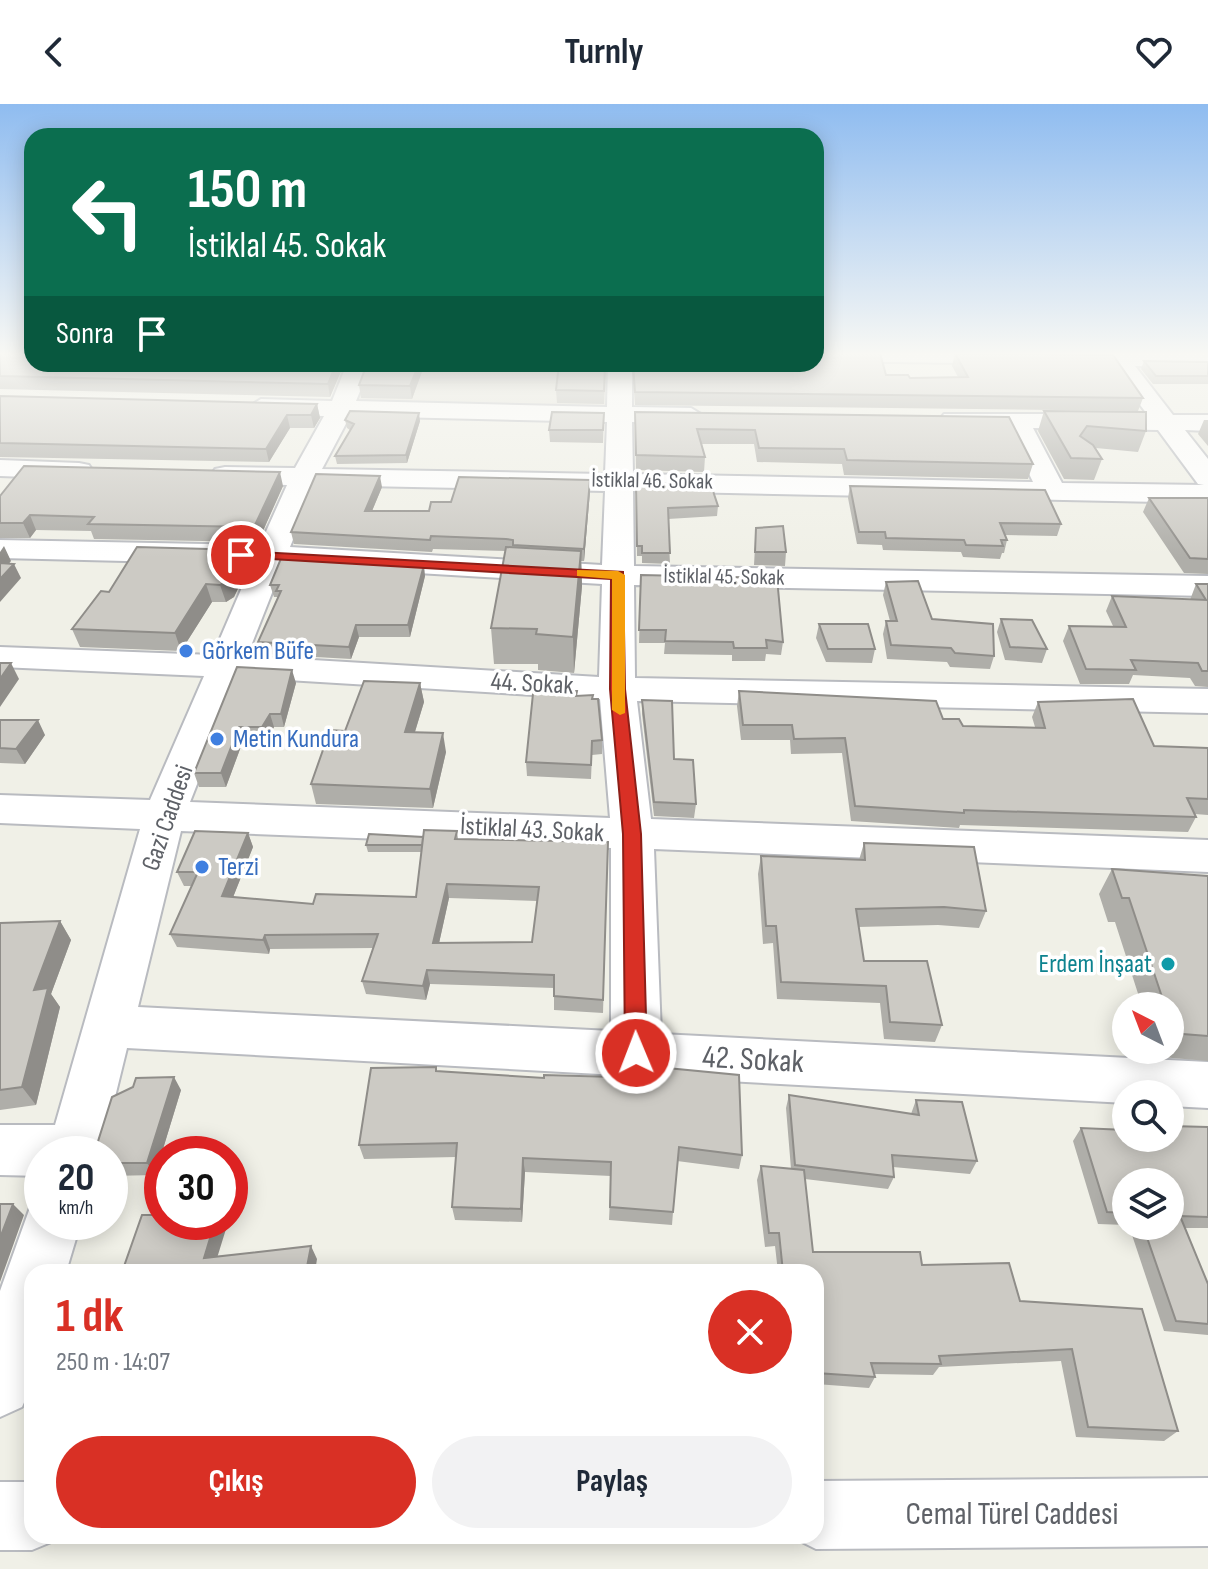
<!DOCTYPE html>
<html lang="tr">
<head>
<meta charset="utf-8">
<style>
	body { margin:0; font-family:"Sofia Sans Condensed",sans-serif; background:#f2f2f3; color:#1f2937; height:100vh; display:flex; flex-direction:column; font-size:30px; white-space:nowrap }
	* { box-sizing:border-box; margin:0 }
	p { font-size:26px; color:#747a83 }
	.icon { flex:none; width:44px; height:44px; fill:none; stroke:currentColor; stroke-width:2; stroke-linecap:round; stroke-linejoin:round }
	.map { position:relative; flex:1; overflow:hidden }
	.drawer { position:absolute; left:24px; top:1160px; width:800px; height:280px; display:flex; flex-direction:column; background:#fff; border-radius:24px; box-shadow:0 4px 20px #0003 }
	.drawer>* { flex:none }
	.banner { position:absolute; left:24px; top:24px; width:800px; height:244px; border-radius:24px; box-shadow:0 4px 20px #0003; background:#0b6e4f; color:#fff; overflow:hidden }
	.needle { width:52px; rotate:318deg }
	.fabs { position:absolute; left:1112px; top:888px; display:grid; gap:16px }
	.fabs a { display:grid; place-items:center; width:72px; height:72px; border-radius:50%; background:#fff; box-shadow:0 4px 20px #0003; font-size:40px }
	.speed { position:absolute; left:24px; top:1032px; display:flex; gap:16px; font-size:40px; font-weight:700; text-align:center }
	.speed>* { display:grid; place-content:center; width:104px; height:104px; border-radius:50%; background:#fff; box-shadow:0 4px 20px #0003; line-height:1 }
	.speed small { font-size:20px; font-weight:400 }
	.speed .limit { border:12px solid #d22; background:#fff; color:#111 }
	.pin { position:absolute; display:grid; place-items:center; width:68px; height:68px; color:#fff; margin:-34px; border:4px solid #fff; border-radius:50%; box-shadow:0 2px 8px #0007 }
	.me { position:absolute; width:88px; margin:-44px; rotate:359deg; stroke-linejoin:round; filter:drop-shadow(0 0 6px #0008) }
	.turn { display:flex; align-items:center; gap:28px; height:168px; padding:0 32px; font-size:36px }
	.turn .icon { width:104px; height:104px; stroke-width:2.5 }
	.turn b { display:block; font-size:56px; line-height:68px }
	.then { display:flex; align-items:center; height:76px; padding:0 32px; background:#0003; gap:16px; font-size:30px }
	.round { display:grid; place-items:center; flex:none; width:84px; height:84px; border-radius:42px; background:#f2f2f3 }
	.summary { display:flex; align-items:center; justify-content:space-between; height:136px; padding:0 32px }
	h1 { font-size:48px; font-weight:700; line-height:60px; color:#d93025 }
	.cta { display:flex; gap:16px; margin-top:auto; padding:16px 32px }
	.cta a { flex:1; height:92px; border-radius:48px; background:#d93025; color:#fff; font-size:32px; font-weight:700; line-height:92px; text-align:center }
	.cta a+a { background:#f2f2f3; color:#1f2937 }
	header { display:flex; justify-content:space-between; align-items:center; height:104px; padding:0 32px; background:#fff; font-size:36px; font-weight:700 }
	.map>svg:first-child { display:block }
	.education { fill:#e0dfd5 }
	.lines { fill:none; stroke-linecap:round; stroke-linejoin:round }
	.minor-casing { stroke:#b9bbc0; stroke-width:4 }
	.minor { fill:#fff; fill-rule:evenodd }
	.wall { fill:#afaea9; fill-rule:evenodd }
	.shaded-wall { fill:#8f8d89 }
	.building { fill:#cccac4; stroke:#8f8d89; stroke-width:2; fill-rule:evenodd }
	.route { fill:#d93025; stroke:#8d1f18; stroke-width:2 }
	.slow { fill:#f59e0b }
	.shop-dot { fill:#3f7fe0; stroke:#fff; stroke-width:3 }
	.culture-dot { fill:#0f9aa8; stroke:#fff; stroke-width:3 }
	.labels { text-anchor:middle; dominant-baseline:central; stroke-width:7; stroke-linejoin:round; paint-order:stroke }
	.far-street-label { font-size:22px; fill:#5e6167; stroke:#fff }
	.shop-label { font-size:26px; fill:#366cbe; stroke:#fff; text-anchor:start }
	.street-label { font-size:26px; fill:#5e6167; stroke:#fff }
	.culture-label { font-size:26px; fill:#0d838f; stroke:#fff; text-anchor:end }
	.near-street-label { font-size:32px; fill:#5e6167; stroke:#fff }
</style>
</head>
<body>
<header><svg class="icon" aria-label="back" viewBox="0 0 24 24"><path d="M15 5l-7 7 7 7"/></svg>Turnly<svg class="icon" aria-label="heart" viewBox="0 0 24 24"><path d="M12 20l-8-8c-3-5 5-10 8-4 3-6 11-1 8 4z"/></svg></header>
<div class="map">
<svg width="1208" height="1465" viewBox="0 0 1208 1465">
	<rect width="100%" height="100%" fill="#f0f0e7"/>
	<path class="education" d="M371,260H614L612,305L353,297Z"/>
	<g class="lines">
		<g class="minor-casing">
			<path id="minor" d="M816,249H1208V263L1135,262L1173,311H1208V327L1185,326L1208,355V399L633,387L634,462L1208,472V492L634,481L635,574L1208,585V609L637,597L651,715L1208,736V768L654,745L661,930L1208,958V1004L1170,1002V990H1126V999L127,944L101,1050H42V1072L0,1071V1021H55L140,725L0,719V691L150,696L204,572L0,563V543L213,551L252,460L0,454V436L260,441L287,381L225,379L215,377L211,371L215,365L225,363L295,364L324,312L261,311L248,303L261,295L332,297L347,260H371L356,297L607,303L608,260H632V303L691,304L704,312L691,320L632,318L633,370L1033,378L1007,324L944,320L940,315L944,310H1147L1110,261L816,257ZM350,312L607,318L605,370L322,365ZM1033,324L1158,326L1198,380L1204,381L1062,379ZM315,381L605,387L602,461L290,443ZM283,461L602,480L599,573L247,552ZM239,573L600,595L610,714L190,698ZM181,727L611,744V927L138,903Z
				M0,356L79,359L89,361L93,367L89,373L79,375L0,372Z
				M42,1094V1118H81L66,1168H32V1280L22,1303L0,1313V1187L32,1098Z
				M1208,1374V1442L816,1445L790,1432H816V1377Z
				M0,1378H32V1432H58L56,1436L32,1446H0Z"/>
		</g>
		<use href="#minor" class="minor"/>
	</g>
	<path class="wall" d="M0,249L32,260H344L330,293L0,285Z
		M955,249L1143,294L1138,307L635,301L632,260H816L910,274L958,273L952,262Z
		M1144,257L1208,258V280H1153L1141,265Z
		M367,260H453L452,262H424L412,295L361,294L359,281Z
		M606,260L604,300L557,299L556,286Z
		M0,292L317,300L320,314L314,324H290L269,358L0,353Z
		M1044,307L1146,327L1138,348L1096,344L1102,355L1094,376L1064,375L1038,327Z
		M635,308L1033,360L1028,375L844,371L842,360L757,358L754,340H701L705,353L704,368L636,366Z
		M604,309L603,339L550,338L549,326Z
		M345,316L420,317L407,359L337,360L335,352L350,326L347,324Z
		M1204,316H1208V342L1198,330Z
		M590,376L584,457H581L582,482L574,569L538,566V560H494L491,524L506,447L433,445L432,448L294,440L291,428L382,383L372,407H429L451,398Z
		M636,379L718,402L717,412L668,415L670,460L642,459V452H637Z
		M283,382L258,438L94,435L91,427L36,426L30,434H0V392Z
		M850,382L1061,420L1057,432L1005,431L1007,436L1004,449H1002L1000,455L963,453L961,448L883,446L882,441L857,440L848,394Z
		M1149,394H1208V470L1184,469L1143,408Z
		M756,424L786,448L785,462L754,461Z
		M243,446L248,463L234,493L226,498H212L181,547L80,543L72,525L109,488Z
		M641,471L783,538L781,551L766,550L765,557H732V551L664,550L665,539H639Z
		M425,472L410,533H359L351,555L262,550L258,538L278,493H274L270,481Z
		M886,478L932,515L994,552L990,565L950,563L947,558L887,555L883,530L886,517H890L883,491Z
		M1196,480H1208V583L1195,582L1190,574L1133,571L1129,580H1080L1063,537L1069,522H1113L1106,507L1112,492L1190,496Z
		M1001,515L1047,545L1042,559L1005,556L997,528Z
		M819,520L875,545L872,559L826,558L816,534Z
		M237,563L296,579L284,623H274L266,637H243L226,683H199L194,669Z
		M420,579L424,598L415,628L446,648L433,704L316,700L311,680L345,627Z
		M572,587L577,592L592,595L602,636V650L592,651L591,675L527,672L526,658Z
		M739,587L943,615L963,622L1035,623L1032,613L1038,598L1154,642L1208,644V711L1195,710L1196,713L1188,728L960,721L959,724L851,717L842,649L791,650L790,636H741L737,602Z
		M642,596L674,655L696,700L694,714L654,712L642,610Z
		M0,616L45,631L25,660L0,659Z
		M457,727L458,735L608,738L603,909L554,906V884L430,880L426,896L366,890L362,877L373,844L270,845L269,850L177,843L170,830L192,782H184L177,768L248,729L253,743L233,793L313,800L416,793L421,748H368L366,741ZM449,794L537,797L532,838L439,839Z
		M864,739L986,807L979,824L938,821L858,823L864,857L942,921L935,938L884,935L880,899L777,895L773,839L763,840L758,770L761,752L859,756Z
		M1112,765L1208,772V957L1149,952L1147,946H1170V902H1142L1115,818H1108L1099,790Z
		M60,817L71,836L51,890L60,903L36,1001L0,1006V819Z
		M437,967L742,1051L739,1065L677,1057L672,1121L609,1116L611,1072L525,1068L522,1118L455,1116L452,1103L456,1053L364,1055L359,1041Z
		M133,983L181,986L155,1071L110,1072V1050Z
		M789,991L911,1010L916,996L977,1057L970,1070L893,1063L894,1073L888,1085L805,1075L813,1148L922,1161L1020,1197L1178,1327L1164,1337L1076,1333L1061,1257L939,1263L933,1271L875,1270V1273L869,1284L816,1280V1168H778L775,1142L765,1143L757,1076L761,1062L791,1065L786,1004Z
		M1208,1023V1124H1185L1208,1180V1231L1164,1227L1129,1122H1170L1126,1078V1121L1098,1120L1073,1037L1081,1024L1126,1034Z"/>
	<path class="shaded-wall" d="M336,260H344L330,293L328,280Z
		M419,260H424V262L412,295L410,282Z
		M317,300L320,314L314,324L311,311Z
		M419,309L420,317L407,359L406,351Z
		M287,311L290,324L269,358L266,345Z
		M280,368L283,382L258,438L254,423Z
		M380,372L382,383L367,419L365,407Z
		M590,376V388L584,457V445Z
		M30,411L36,426L30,434L23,419Z
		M4,442L11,457L0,471V448Z
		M243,446L248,463L234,493L226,498L220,481Z
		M581,447L582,482L574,569L573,533Z
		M14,460L21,474L0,498V475Z
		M424,461L425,472L410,533L408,521Z
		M206,480L212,498L181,547L175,529Z
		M356,521L359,533L351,555L349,543Z
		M11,559L19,575L0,603V575Z
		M292,566L296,579L284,623L281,610Z
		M420,579L424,598L409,647L405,628Z
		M270,610L274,623L266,637L262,623Z
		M38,616L45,631L25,660L16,645Z
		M239,623L243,637L226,683L221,669Z
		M443,629L446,648L433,704L430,685Z
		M248,729L253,743L228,806L222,792Z
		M447,780L449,794L436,853L433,839Z
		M60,817L71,836L51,890L60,903L36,1001L22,983L34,886Z
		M265,831L270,845L269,850L263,836Z
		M427,866L430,880L426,896L423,882Z
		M174,973L181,986L155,1071L147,1059Z
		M523,1054L525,1068L522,1118L521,1105Z
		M13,1100L24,1111L0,1178V1134Z
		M215,1118H221L226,1125L213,1167L204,1154Z
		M311,1142L317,1155L315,1168H306Z"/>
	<path class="building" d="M0,249H32V260H336L328,280L0,272Z
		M816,249H880L886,271H908L910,274L968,273L955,249L1113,251L1143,294L635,288L633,260H816Z
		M1144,257L1208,258V272H1156Z
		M367,260H419L410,282L359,281Z
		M559,260H605L604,287L556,286Z
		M0,292L317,300L311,311H287L266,345L0,339Z
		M350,307L419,309L406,351L335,352L354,320L345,316Z
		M1044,307L1146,308V327L1087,322L1080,332L1093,341L1102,355L1071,354Z
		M552,308L604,309L603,326H549Z
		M635,308L1009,313L1033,360L847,356L844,345L759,344L755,326L697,325L705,353L636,351Z
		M24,362L280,368L254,423L88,420L94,413L30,411L23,419H0V392Z
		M316,370L380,372L365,407H429L431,398H451L459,373L590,376L584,445L513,441V436L506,435L431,432L430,436L291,428Z
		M636,379L711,381L718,402L668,404L670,449H642V442H637Z
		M850,382L1045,386L1061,420L1000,419L1007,436H1001L1003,442L966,441L964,436L886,434L885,428H859Z
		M1149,394H1208V455L1190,454Z
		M783,422L786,448H755L756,424Z
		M137,443L243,446L229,476L220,481L206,480L175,529L72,525L101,487L109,488Z
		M506,443L581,447L573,533L536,530L537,525L491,524Z
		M282,452L424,461L408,521H356L349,543L258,538L281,487H276L279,481H270Z
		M0,459L14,460L0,475Z
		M641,471L777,474L783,538L766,536L767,544H734L733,538L665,537L666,526H639Z
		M918,477L932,515L993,520L994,552L955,549L951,544L891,541L886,517H897L886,478Z
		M1196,480H1208V567H1202L1198,559L1131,556L1136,566L1086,565L1069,522L1126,523L1112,492L1206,496Z
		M1001,515L1032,516L1047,545L1010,543Z
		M819,520H868L875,545H828Z
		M0,559H11L0,575Z
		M237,563L292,566L281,610H270L262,623H239L221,669H194Z
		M364,577L420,579L405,628L443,629L430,685L311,680L330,626L345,627Z
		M534,580L571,582V587H577L576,592L593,591L592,595H598L602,636L592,637L591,661L526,658Z
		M739,587L936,597L943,615H959L963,622L1045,624L1038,598L1133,595L1154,642L1208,644V695L1187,694L1196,713L964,706V709L855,702L845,634L794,635L792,621H743Z
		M642,596L672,597L674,655L693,656L696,700L654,698Z
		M0,616H38L16,645L0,644Z
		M424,726L457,727L455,735L608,738L603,896L554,892V871L427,866L423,882L362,877L378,830L265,831L263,836L170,830L198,768H177L195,727L248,729L222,792L313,800L316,790L416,793ZM447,780L539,783L532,838L433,839Z
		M369,730L423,733L422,741H366Z
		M864,739L974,743L986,807L944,803L856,805L864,857H927L942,921L890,918L886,882L781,878L776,822H766L761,752L865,756Z
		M1112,765L1208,772V932L1170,929V902H1157L1154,893H1162L1129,794H1122Z
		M60,817L34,886L48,884L22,983L0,986V819Z
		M615,959L739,971L742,1051L679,1043L673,1108L610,1103L611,1058L523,1054L521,1105L452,1103L457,1039L359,1041L371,964L436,963V967L544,974V971L614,973Z
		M174,973L147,1059H110V1050H94L112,993L133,983L136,974Z
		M789,991L919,1011L916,996L962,998L977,1057L892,1051L894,1073L795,1061Z
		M1170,1022L1208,1023V1113L1180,1112L1208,1180V1220L1176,1217L1143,1122H1170V1078H1126V1109L1107,1108L1081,1024L1126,1026V1034H1170Z
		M761,1062L804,1066L813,1148H920L922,1161L1009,1159L1020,1197L1142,1205L1178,1327L1088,1323L1072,1245L939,1252L941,1260L871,1259L875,1273L816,1269V1168H783L779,1129H769Z
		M0,1100H13L0,1134Z
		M142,1111H162V1118H215L204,1154L311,1142L306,1168H122Z"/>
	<linearGradient id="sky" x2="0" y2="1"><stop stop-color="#8fbcf0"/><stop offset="0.55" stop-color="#f8f8f4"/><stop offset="1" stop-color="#f8f8f4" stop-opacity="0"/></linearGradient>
	<rect width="1208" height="454" fill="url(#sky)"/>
	<path class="route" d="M241,447L623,468L625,585L641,730L647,949L644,956H628L625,949L623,730L610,585L611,475L236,453L234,451Z"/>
	<path class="slow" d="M577,466L618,467L625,471V609L620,611L612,606V475L577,472Z"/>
	<g class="shop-dot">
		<circle cx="186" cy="547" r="8"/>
		<circle cx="217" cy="635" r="8"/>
		<circle cx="202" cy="763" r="8"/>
	</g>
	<circle class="culture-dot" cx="1168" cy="860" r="8"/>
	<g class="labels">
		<g class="far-street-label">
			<text transform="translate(652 377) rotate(1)">İstiklal 46. Sokak</text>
			<text transform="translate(724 473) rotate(1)">İstiklal 45. Sokak</text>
		</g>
		<g class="shop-label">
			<text x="202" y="547">Görkem Büfe</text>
			<text x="233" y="635">Metin Kundura</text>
			<text x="218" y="763">Terzi</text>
		</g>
		<g class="street-label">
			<text transform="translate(532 580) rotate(3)">44. Sokak</text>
			<text transform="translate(168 714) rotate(-71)">Gazi Caddesi</text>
			<text transform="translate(532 726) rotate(3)">İstiklal 43. Sokak</text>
		</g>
		<g class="culture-label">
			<text x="1152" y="860">Erdem İnşaat</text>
		</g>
		<g class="near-street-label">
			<text transform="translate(753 956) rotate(3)">42. Sokak</text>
			<text x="1012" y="1410">Cemal Türel Caddesi</text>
		</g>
	</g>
</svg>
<div class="fabs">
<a><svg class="needle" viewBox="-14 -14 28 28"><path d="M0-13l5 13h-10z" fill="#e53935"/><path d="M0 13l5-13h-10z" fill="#747a83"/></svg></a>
<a><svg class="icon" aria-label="search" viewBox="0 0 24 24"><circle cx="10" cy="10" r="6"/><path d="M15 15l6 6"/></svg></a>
<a><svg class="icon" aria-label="layers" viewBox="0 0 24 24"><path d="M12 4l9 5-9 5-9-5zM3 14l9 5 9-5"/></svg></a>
</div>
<div class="speed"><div>20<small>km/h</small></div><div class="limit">30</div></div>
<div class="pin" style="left:241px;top:451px;background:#d93025"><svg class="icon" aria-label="arrive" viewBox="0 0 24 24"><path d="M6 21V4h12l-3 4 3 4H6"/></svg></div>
<svg class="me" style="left:636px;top:949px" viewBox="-20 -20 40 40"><circle r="17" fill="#d93025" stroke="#fff" stroke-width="3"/><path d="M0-11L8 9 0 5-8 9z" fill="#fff"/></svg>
<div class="banner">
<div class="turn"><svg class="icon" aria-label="left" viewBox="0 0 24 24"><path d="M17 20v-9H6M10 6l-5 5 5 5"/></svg><div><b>150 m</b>İstiklal 45. Sokak</div></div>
<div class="then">Sonra<svg class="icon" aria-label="arrive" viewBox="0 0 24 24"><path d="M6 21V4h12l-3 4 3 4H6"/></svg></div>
</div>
<section class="drawer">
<div class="summary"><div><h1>1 dk</h1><p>250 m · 14:07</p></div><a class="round" style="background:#d93025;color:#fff"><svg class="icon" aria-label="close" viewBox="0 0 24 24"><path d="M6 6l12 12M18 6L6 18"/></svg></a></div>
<div class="cta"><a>Çıkış</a><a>Paylaş</a></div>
</section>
</div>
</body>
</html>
